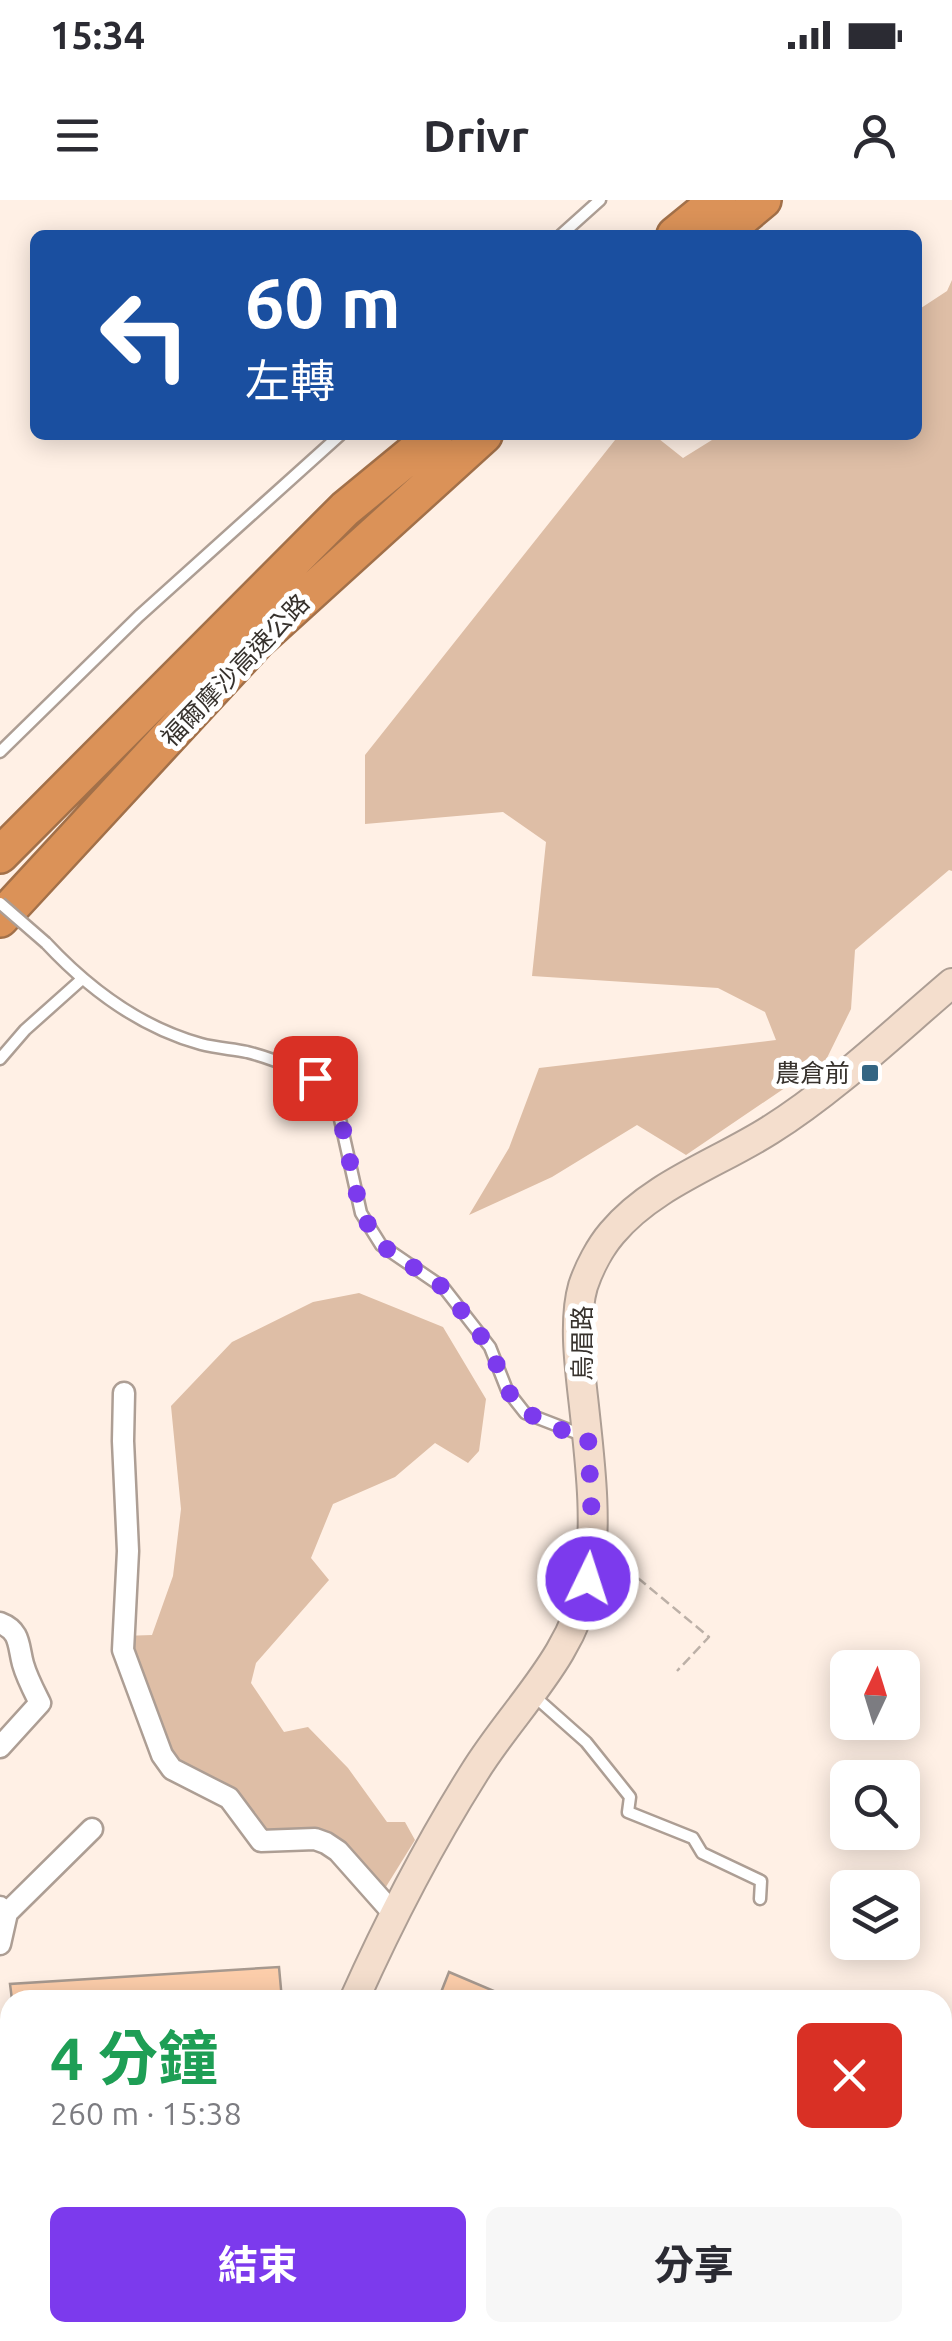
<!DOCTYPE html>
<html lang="zh-TW">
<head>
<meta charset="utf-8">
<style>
	body { margin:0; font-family:Ubuntu,"Noto Sans TC",sans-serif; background:#f7f7f7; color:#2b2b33; height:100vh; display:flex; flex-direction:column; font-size:38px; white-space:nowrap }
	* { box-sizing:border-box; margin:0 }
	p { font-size:32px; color:#7c7c81 }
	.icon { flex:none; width:55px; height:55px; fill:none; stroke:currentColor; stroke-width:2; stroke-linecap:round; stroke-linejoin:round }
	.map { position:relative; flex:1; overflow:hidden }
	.panel { position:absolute; left:0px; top:1790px; width:952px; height:352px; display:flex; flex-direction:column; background:#fff; border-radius:30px 30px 0 0; box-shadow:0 5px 25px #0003 }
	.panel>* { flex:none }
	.top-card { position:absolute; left:30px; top:30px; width:892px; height:210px; border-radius:15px; box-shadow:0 5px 25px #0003; background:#1a4fa0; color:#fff; overflow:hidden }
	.needle { width:65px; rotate:4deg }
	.tools { position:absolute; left:830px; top:1450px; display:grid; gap:20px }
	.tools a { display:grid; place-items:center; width:90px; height:90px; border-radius:15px; background:#fff; box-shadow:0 5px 25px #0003; font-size:50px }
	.pin { position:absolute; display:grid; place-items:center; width:85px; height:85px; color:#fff; margin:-42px; border-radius:20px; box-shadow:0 5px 15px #0006 }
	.me { position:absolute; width:110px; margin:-55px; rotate:4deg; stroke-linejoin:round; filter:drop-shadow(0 0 8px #0008) }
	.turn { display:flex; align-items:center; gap:35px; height:210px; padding:0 50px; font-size:45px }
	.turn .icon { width:130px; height:130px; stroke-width:2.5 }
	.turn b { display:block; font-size:70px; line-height:85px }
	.round { display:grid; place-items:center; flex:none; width:105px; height:105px; border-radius:15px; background:#f7f7f7 }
	.headline { display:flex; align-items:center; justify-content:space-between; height:170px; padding:0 50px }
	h1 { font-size:60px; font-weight:700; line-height:75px; color:#1e9e55 }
	.button { display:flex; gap:20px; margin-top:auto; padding:20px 50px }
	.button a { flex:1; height:115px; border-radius:15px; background:#7c3aed; color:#fff; font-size:40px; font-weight:700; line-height:115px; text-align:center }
	.button a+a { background:#f7f7f7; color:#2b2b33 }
	.status { display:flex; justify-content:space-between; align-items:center; height:70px; padding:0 50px; background:#fff; direction:ltr }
	.status svg { height:28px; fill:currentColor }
	header { display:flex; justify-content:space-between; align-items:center; height:130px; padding:0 50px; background:#fff; font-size:45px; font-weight:700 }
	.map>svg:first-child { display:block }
	.green { fill:#debea6 }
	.building { fill:#fdceab; stroke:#a7998f; stroke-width:2.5 }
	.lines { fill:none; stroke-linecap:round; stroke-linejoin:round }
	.service-casing { stroke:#ad9e94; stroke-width:15 }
	.minor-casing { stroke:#ad9e94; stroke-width:25 }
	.tertiary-casing { stroke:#ad9e94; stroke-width:30 }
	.secondary-casing { stroke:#ad9e94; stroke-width:32 }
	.motorway-casing { stroke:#a27049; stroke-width:40 }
	.path { stroke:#bcb0a7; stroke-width:2.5; stroke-dasharray:10 5; stroke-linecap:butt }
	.service { stroke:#fff; stroke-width:10 }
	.minor { stroke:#fff; stroke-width:20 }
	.tertiary { stroke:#fff; stroke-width:25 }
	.secondary { stroke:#f4decd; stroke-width:28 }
	.motorway { stroke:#db9258; stroke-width:35 }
	.service-bridge-casing { stroke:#ad9e94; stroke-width:15; stroke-linecap:butt }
	.service-bridge { stroke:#fff; stroke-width:10 }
	.route { stroke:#7c3aed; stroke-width:18; stroke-dasharray:0 32.4 }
	.poi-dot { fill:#336583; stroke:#fff; stroke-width:4 }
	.labels { text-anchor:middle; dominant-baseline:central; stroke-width:10; stroke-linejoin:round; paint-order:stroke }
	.street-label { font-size:25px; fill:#37322d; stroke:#fff }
	.poi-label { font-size:25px; fill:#37322d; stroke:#fff; text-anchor:end }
</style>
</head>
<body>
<div class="status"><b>15:34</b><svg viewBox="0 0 49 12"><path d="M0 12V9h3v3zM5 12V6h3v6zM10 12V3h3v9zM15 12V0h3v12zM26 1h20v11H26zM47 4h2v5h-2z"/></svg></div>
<header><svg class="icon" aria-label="menu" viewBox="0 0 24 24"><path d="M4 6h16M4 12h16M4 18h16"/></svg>Drivr<svg class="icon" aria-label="person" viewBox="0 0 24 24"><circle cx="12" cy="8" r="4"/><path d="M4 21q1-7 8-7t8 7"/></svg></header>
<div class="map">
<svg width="952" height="2141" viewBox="0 0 952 2141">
	<rect width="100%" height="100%" fill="#fff0e5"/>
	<path class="green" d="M952,80V671L949,670L855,750L851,809L826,860L686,955L637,925L552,977L469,1015L509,948L539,868L776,840L765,812L718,788L532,776L546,642L503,612L365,624V555L619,235H654L683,258L720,235H918V110L947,91Z
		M359,1093L443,1127L486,1199L479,1251L468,1263L435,1243L395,1277L333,1304L311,1358L329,1380L256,1463L251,1483L284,1532L308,1527L348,1568L387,1622H405L415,1640L384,1690L322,1634L260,1638L236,1602L158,1554L122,1436L152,1435L173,1376L181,1309L171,1206L232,1142L313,1102Z"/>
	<path class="building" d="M279,1767L282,1800H12L10,1784Z
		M449,1772L515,1800H438Z"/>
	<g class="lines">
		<g class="service-casing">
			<path id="service" d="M561,35L600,0
				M0,552L139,416L340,235
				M46,743C89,789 139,827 201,844C216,848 232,849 247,852C279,860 306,873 333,888L361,1013L381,1045L444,1088L490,1147L507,1190L525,1213L582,1235
				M0,859L25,830L81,780
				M533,1495L586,1542L630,1597L628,1612L693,1638L702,1653L761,1681L760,1699
				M358,2141V2132"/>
		</g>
		<g class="minor-casing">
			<path id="minor" d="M124,1193L123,1241L128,1351L123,1450L162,1555L172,1569L229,1598L261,1641L315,1639L326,1643L338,1651L393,1713
				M0,1423C21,1431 18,1446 23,1464C27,1478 34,1491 40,1503L0,1547
				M0,1707L7,1713L92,1629
				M0,1744L7,1713
				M0,1855H10"/>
		</g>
		<g class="tertiary-casing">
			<path id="tertiary" d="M942,2065L952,2068"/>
		</g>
		<g class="secondary-casing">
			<path id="secondary" d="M354,1800C389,1722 428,1646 474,1573C514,1508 573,1458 588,1380C598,1324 590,1262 584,1206C580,1170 573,1121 583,1086C589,1068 600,1047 612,1033C652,985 718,963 770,930C835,889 893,833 952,783
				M0,2063H10
				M0,2087L10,2086"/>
		</g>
		<g class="motorway-casing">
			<path id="motorway" d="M675,35L718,0
				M721,35L763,0
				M0,655L345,309L435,235
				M0,719L257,441L484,235"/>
		</g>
		<path class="path" d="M615,1359L709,1437L677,1471"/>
		<use href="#service" class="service"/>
		<use href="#minor" class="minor"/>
		<use href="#tertiary" class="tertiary"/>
		<use href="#secondary" class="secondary"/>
		<use href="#motorway" class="motorway"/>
		<g class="service-bridge-casing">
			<path id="service-bridge" d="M0,703L46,743"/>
		</g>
		<use href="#service-bridge" class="service-bridge"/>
	</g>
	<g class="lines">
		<path class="route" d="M315,878L334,888L361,1013L381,1045L444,1088L490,1148L507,1190L525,1212L562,1230L588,1236L592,1322L588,1379"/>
	</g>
	<rect class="poi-dot" x="860" y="863" width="20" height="20" rx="5"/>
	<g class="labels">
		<g class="street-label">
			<text transform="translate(235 470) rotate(-46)">福爾摩沙高速公路</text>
			<text transform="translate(582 1143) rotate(-90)">烏眉路</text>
		</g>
		<g class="poi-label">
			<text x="850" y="873">農倉前</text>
		</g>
	</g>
</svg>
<div class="tools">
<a><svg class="needle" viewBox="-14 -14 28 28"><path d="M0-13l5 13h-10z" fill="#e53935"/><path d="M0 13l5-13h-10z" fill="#7c7c81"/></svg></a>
<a><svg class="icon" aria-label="search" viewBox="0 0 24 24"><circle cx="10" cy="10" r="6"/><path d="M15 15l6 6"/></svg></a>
<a><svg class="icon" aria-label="layers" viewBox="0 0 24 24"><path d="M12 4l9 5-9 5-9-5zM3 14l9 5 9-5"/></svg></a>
</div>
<div class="pin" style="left:315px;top:878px;background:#d93025"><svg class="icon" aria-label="arrive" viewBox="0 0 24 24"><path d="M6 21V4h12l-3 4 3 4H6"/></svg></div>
<svg class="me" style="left:588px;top:1379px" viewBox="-20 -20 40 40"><circle r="17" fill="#7c3aed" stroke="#fff" stroke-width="3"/><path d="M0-11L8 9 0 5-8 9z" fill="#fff"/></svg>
<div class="top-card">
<div class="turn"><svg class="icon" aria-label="left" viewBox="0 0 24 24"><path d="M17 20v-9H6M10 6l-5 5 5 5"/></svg><div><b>60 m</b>左轉</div></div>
</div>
<section class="panel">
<div class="headline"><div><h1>4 分鐘</h1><p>260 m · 15:38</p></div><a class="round" style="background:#d93025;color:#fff"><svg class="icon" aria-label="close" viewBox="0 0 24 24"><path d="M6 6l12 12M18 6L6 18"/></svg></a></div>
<div class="button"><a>結束</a><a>分享</a></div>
</section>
</div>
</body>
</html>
